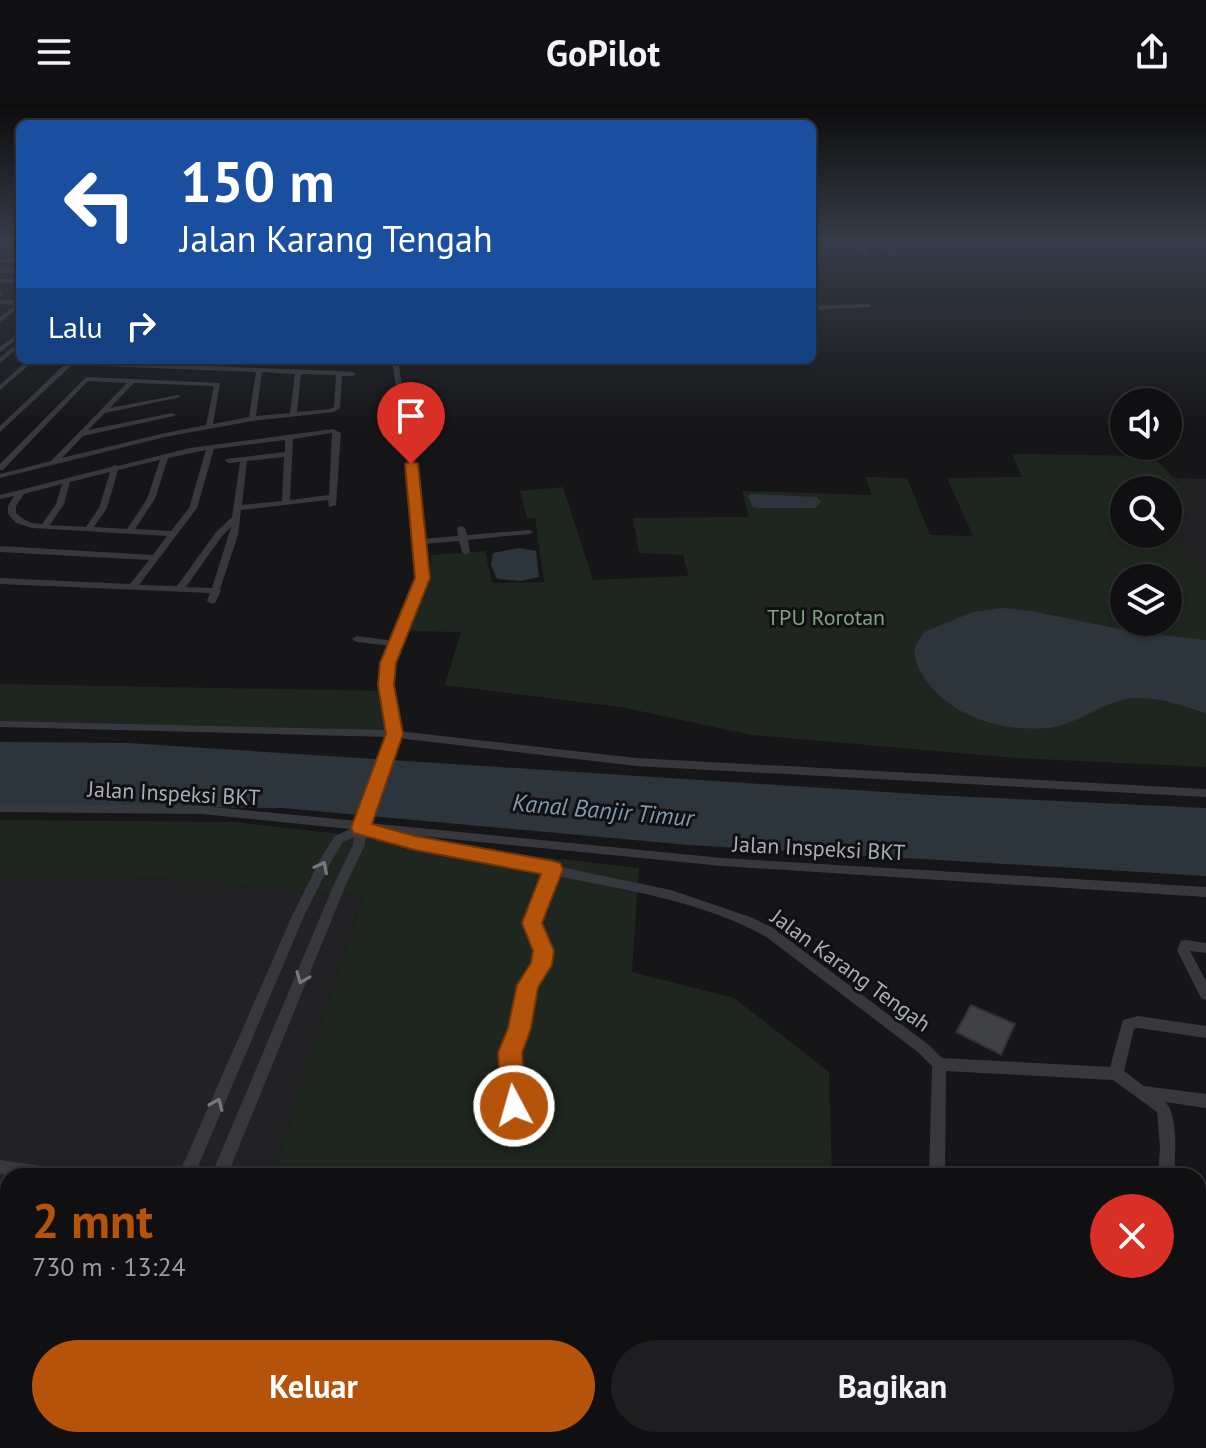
<!DOCTYPE html>
<html lang="id">
<head>
<meta charset="utf-8">
<style>
	body { margin:0; font-family:"PT Sans",sans-serif; background:#1e1e20; color:#f1f3f6; height:100vh; display:flex; flex-direction:column; font-size:30px; white-space:nowrap }
	* { box-sizing:border-box; margin:0 }
	p { font-size:26px; color:#9c9d9f }
	.icon { flex:none; width:44px; height:44px; fill:none; stroke:currentColor; stroke-width:2; stroke-linecap:round; stroke-linejoin:round }
	.map { position:relative; flex:1; overflow:hidden }
	.sheet { position:absolute; left:0px; top:1064px; width:1206px; height:280px; display:flex; flex-direction:column; background:#101012; border-radius:24px 24px 0 0; box-shadow:0 2px 6px #0004,0 0 0 2px #303032 }
	.sheet>* { flex:none }
	.guide { position:absolute; left:16px; top:16px; width:800px; height:244px; border-radius:12px; box-shadow:0 2px 6px #0004,0 0 0 2px #303032; background:#1a4fa0; color:#fff; overflow:hidden }
	.tools { position:absolute; left:1110px; top:284px; display:grid; gap:16px }
	.tools a { display:grid; place-items:center; width:72px; height:72px; border-radius:50%; background:#101012; box-shadow:0 2px 6px #0004,0 0 0 2px #303032; font-size:40px }
	.pin { position:absolute; display:grid; place-items:center; width:68px; height:68px; color:#fff; margin:-82px -34px; border-radius:50% 50% 50% 0; rotate:-45deg; box-shadow:0 0 8px #0007 }
	.pin .icon { rotate:45deg }
	.me { position:absolute; width:88px; margin:-44px; rotate:354deg; stroke-linejoin:round; filter:drop-shadow(0 0 6px #0008) }
	.turn { display:flex; align-items:center; gap:28px; height:168px; padding:0 32px; font-size:36px }
	.turn .icon { width:104px; height:104px; stroke-width:2.5 }
	.turn b { display:block; font-size:56px; line-height:68px }
	.then { display:flex; align-items:center; height:76px; padding:0 32px; background:#0003; gap:16px; font-size:30px }
	.round { display:grid; place-items:center; flex:none; width:84px; height:84px; border-radius:42px; background:#1e1e20 }
	.head { display:flex; align-items:center; justify-content:space-between; height:136px; padding:0 32px }
	h1 { font-size:48px; font-weight:700; line-height:60px; color:#b45309 }
	.button { display:flex; gap:16px; margin-top:auto; padding:16px 32px }
	.button a { flex:1; height:92px; border-radius:48px; background:#b45309; color:#fff; font-size:32px; font-weight:700; line-height:92px; text-align:center }
	.button a+a { background:#1e1e20; color:#f1f3f6 }
	header { display:flex; justify-content:space-between; align-items:center; height:104px; padding:0 32px; background:#101012; font-size:36px; font-weight:700 }
	.map>svg:first-child { display:block }
	.built { fill:#222225 }
	.green { fill:#1e261f; fill-rule:evenodd }
	.water { fill:#2c353c }
	.building { fill:#404145; stroke:#303034; stroke-width:2 }
	.lines { fill:none; stroke-linecap:round; stroke-linejoin:round }
	.minor { fill:#37383d; fill-rule:evenodd }
	.oneway { stroke:#757881 }
	.route { fill:#b45309; stroke:#753606; stroke-width:2 }
	.labels { text-anchor:middle; dominant-baseline:central; stroke-width:6; stroke-linejoin:round; paint-order:stroke }
	.park-label { font-size:22px; fill:#7fa381; stroke:#111113 }
	.street-label { font-size:22px; fill:#a8adb8; stroke:#111113 }
	.water-label { font-size:24px; font-style:italic; fill:#7f9bb3; stroke:#111113 }
</style>
</head>
<body>
<header><svg class="icon" aria-label="menu" viewBox="0 0 24 24"><path d="M4 6h16M4 12h16M4 18h16"/></svg>GoPilot<svg class="icon" aria-label="share" viewBox="0 0 24 24"><path d="M12 15V3M7 8l5-5 5 5M5 13v7h14v-7"/></svg></header>
<div class="map">
<svg width="1206" height="1344" viewBox="0 0 1206 1344">
	<rect width="100%" height="100%" fill="#161618"/>
	<path class="built" d="M1171,374L1206,375V476L1168,420L1178,411L1171,399L1179,378Z
		M124,772L363,793L272,1072H8V1336H142L138,1344H0V773Z"/>
	<path class="green" d="M1012,350L1153,352L1191,393L1189,399L1172,400L1178,411L1168,419V386H1124V430H1168V420L1206,476V663L1016,654L752,631L621,603L445,581L461,528L408,527L430,471L431,451L485,447L492,479L544,478L535,414H527L520,387L563,383L593,476L689,472L683,451L639,449L633,414L749,413L742,387L872,391L865,373L907,374L930,431L973,432L947,374L1022,373ZM1124,474H1168V518H1124Z
		M0,580L387,587L394,630L0,620Z
		M0,716L235,718L639,764L632,868L734,894L829,968L832,1072H272L363,793L124,772L0,773Z
		M142,1336H931L932,1344H138Z"/>
	<path class="water" d="M751,390L817,393L821,398L815,404H758L753,403L748,392Z
		M519,444L536,447L539,473L521,477L497,475L491,461L493,449Z
		M1003,504L1031,507L1134,528L1206,536V609C1180,601 1150,589 1122,596C1096,603 1075,621 1048,624C1002,628 948,612 924,573C919,566 913,554 915,544C916,539 921,533 924,528L973,508Z
		M0,638L128,639L931,691L1206,704V772L689,741L283,704L0,701Z"/>
	<path class="building" d="M971,901L1015,920L1001,951L956,928Z"/>
	<g class="lines">
		<path class="minor" d="M823,136H829L830,137L827,139Z
			M851,136H856L869,150V152H865Z
			M877,136H882L894,149V151H890Z
			M0,155H20V159H0Z
			M20,164V168L0,169V165Z
			M0,175H20V179H0Z
			M0,186L3,190L0,192Z
			M0,196L20,197V203L0,218V213L16,201L0,200Z
			M868,200L870,201V203L812,206V202Z
			M20,228V233L0,248V243Z
			M20,237V242L0,259V254Z
			M28,256H35L0,286V281Z
			M52,256L339,267L353,268L356,270L353,272H342L340,304L334,308L252,317L165,333L0,374V370L51,357L127,279L88,277L3,366H0V360L86,273L220,279L213,320L249,313L256,268L72,261L0,328V322L65,260L50,259L49,258ZM262,268L295,270L290,309L256,312ZM301,270L336,271L334,303L330,305L297,308ZM134,279L214,282L206,321L165,329L62,354L83,332L174,312L176,311L172,309L88,326L105,309L181,293L178,291L110,304Z
			M392,256H398L415,360L422,435L458,432L457,424L461,422L465,424L467,431L529,426L533,428L529,430L468,436L470,448L466,451L462,448L459,437L423,440L426,474L392,568L391,581L399,627L636,654L1206,685V693L636,662L398,634L369,719L722,754L1206,783V793L722,762L400,730L671,786L753,814L773,824L929,941L942,954L1110,963L1123,916L1138,912L1206,922V934L1138,924L1134,925L1124,967L1144,982L1206,990V1004L1165,998C1179,1011 1175,1053 1174,1072H1158L1160,1043L1157,1008L1113,976L946,967L945,1072H929L932,962L919,949L765,832C701,797 626,786 557,772L538,819L549,847L548,861L534,882L526,924L517,949V973L524,1010L522,1015L517,1017L512,1015L503,973V949L512,924L521,881L535,860L537,847L526,819L545,769L380,734L376,733L374,730L376,728L366,727L365,741L347,778L227,1072H211L335,778L353,741L354,733L343,738L333,754L304,812L194,1072H178L292,812L322,752L335,732L350,725L202,710L0,708V700L202,702L358,717L388,633L0,623V617L388,626L381,581L382,568L392,542L357,538L352,535L357,532L394,537L418,474L407,360Z
			M333,325L341,329L336,401L329,403L328,396L241,406L238,431L220,485L221,487L215,499L212,500L207,497L210,489L0,480V474L130,480L149,456L0,448V442L153,451L167,432L32,424L16,419L8,410V402L14,392L0,395V391L111,363L115,361L118,362L190,344ZM332,329L329,391L290,396L293,335ZM285,336V348L226,355L225,357L229,359L240,358L232,413L216,428L177,482L139,481L197,404L214,345ZM206,346L189,404L171,427L135,425L155,395L168,354ZM284,353L282,397L242,401L247,357ZM160,356L147,395L127,425L94,423L107,404L118,366ZM110,368L99,404L86,423L50,421L64,400L70,378ZM62,380L56,400L42,420C32,420 24,417 16,409V402L24,390ZM231,423L212,484L186,483L222,432Z
			M1186,836L1206,839V849L1190,847L1206,877V896L1201,894L1177,846L1181,837Z
			M0,1056L62,1065L67,1067L70,1072H12L0,1070Z
			M1198,1105L1206,1107V1123L1198,1121Z
			M1198,1183L1206,1186V1202L1198,1199Z
			M8,1336H28L25,1344H5Z
			M47,1336H67L64,1344H44Z
			M1001,1336H1019L1022,1344H1004Z"/>
	</g>
	<defs><path id="oneway-chevron" d="M-2-3.5L2.5 0L-2 3.5" fill="none" stroke-width="1.6" stroke-linecap="round" stroke-linejoin="round" transform="scale(2)"/></defs>
	<g class="oneway">
		<use href="#oneway-chevron" transform="translate(322 763) rotate(-63)"/>
		<use href="#oneway-chevron" transform="translate(302 874) rotate(112)"/>
		<use href="#oneway-chevron" transform="translate(217 1000) rotate(-67)"/>
	</g>
	<linearGradient id="sky" x2="0" y2="1"><stop stop-color="#0c0c0d"/><stop offset="0.42" stop-color="#363c48"/><stop offset="1" stop-color="#363c48" stop-opacity="0"/></linearGradient>
	<rect width="1206" height="324" fill="url(#sky)"/>
	<path class="route" d="M411,357L418,360L430,474L396,559L394,581L403,630L372,720L415,732L553,757L560,759L563,765L542,819L554,847L552,861L538,883L531,924L522,949L526,1002L523,1009L514,1013L505,1009L502,1002L498,949L508,924L517,881L531,859L533,847L522,819L541,770L415,746L354,729L351,724L386,630L378,581L380,559L415,474L405,360Z"/>
	<g class="labels">
		<g class="park-label">
			<text x="826" y="513">TPU Rorotan</text>
		</g>
		<g class="street-label">
			<text transform="translate(174 689) rotate(3)">Jalan Inspeksi BKT</text>
			<text transform="translate(819 744) rotate(3)">Jalan Inspeksi BKT</text>
			<text transform="translate(851 866) rotate(36)">Jalan Karang Tengah</text>
		</g>
		<g class="water-label">
			<text transform="translate(603 706) rotate(5)">Kanal Banjir Timur</text>
		</g>
	</g>
</svg>
<div class="tools">
<a><svg class="icon" aria-label="sound" viewBox="0 0 24 24"><path d="M4 9h4l5-4v14l-5-4H4zM17 9q2 3 0 6"/></svg></a>
<a><svg class="icon" aria-label="search" viewBox="0 0 24 24"><circle cx="10" cy="10" r="6"/><path d="M15 15l6 6"/></svg></a>
<a><svg class="icon" aria-label="layers" viewBox="0 0 24 24"><path d="M12 4l9 5-9 5-9-5zM3 14l9 5 9-5"/></svg></a>
</div>
<div class="pin" style="left:411px;top:360px;background:#d93025"><svg class="icon" aria-label="arrive" viewBox="0 0 24 24"><path d="M6 21V4h12l-3 4 3 4H6"/></svg></div>
<svg class="me" style="left:514px;top:1002px" viewBox="-20 -20 40 40"><circle r="17" fill="#b45309" stroke="#fff" stroke-width="3"/><path d="M0-11L8 9 0 5-8 9z" fill="#fff"/></svg>
<div class="guide">
<div class="turn"><svg class="icon" aria-label="left" viewBox="0 0 24 24"><path d="M17 20v-9H6M10 6l-5 5 5 5"/></svg><div><b>150 m</b>Jalan Karang Tengah</div></div>
<div class="then">Lalu<svg class="icon" aria-label="right" viewBox="0 0 24 24"><path d="M7 20v-9h11M14 6l5 5-5 5"/></svg></div>
</div>
<section class="sheet">
<div class="head"><div><h1>2 mnt</h1><p>730 m · 13:24</p></div><a class="round" style="background:#d93025;color:#fff"><svg class="icon" aria-label="close" viewBox="0 0 24 24"><path d="M6 6l12 12M18 6L6 18"/></svg></a></div>
<div class="button"><a>Keluar</a><a>Bagikan</a></div>
</section>
</div>
</body>
</html>
